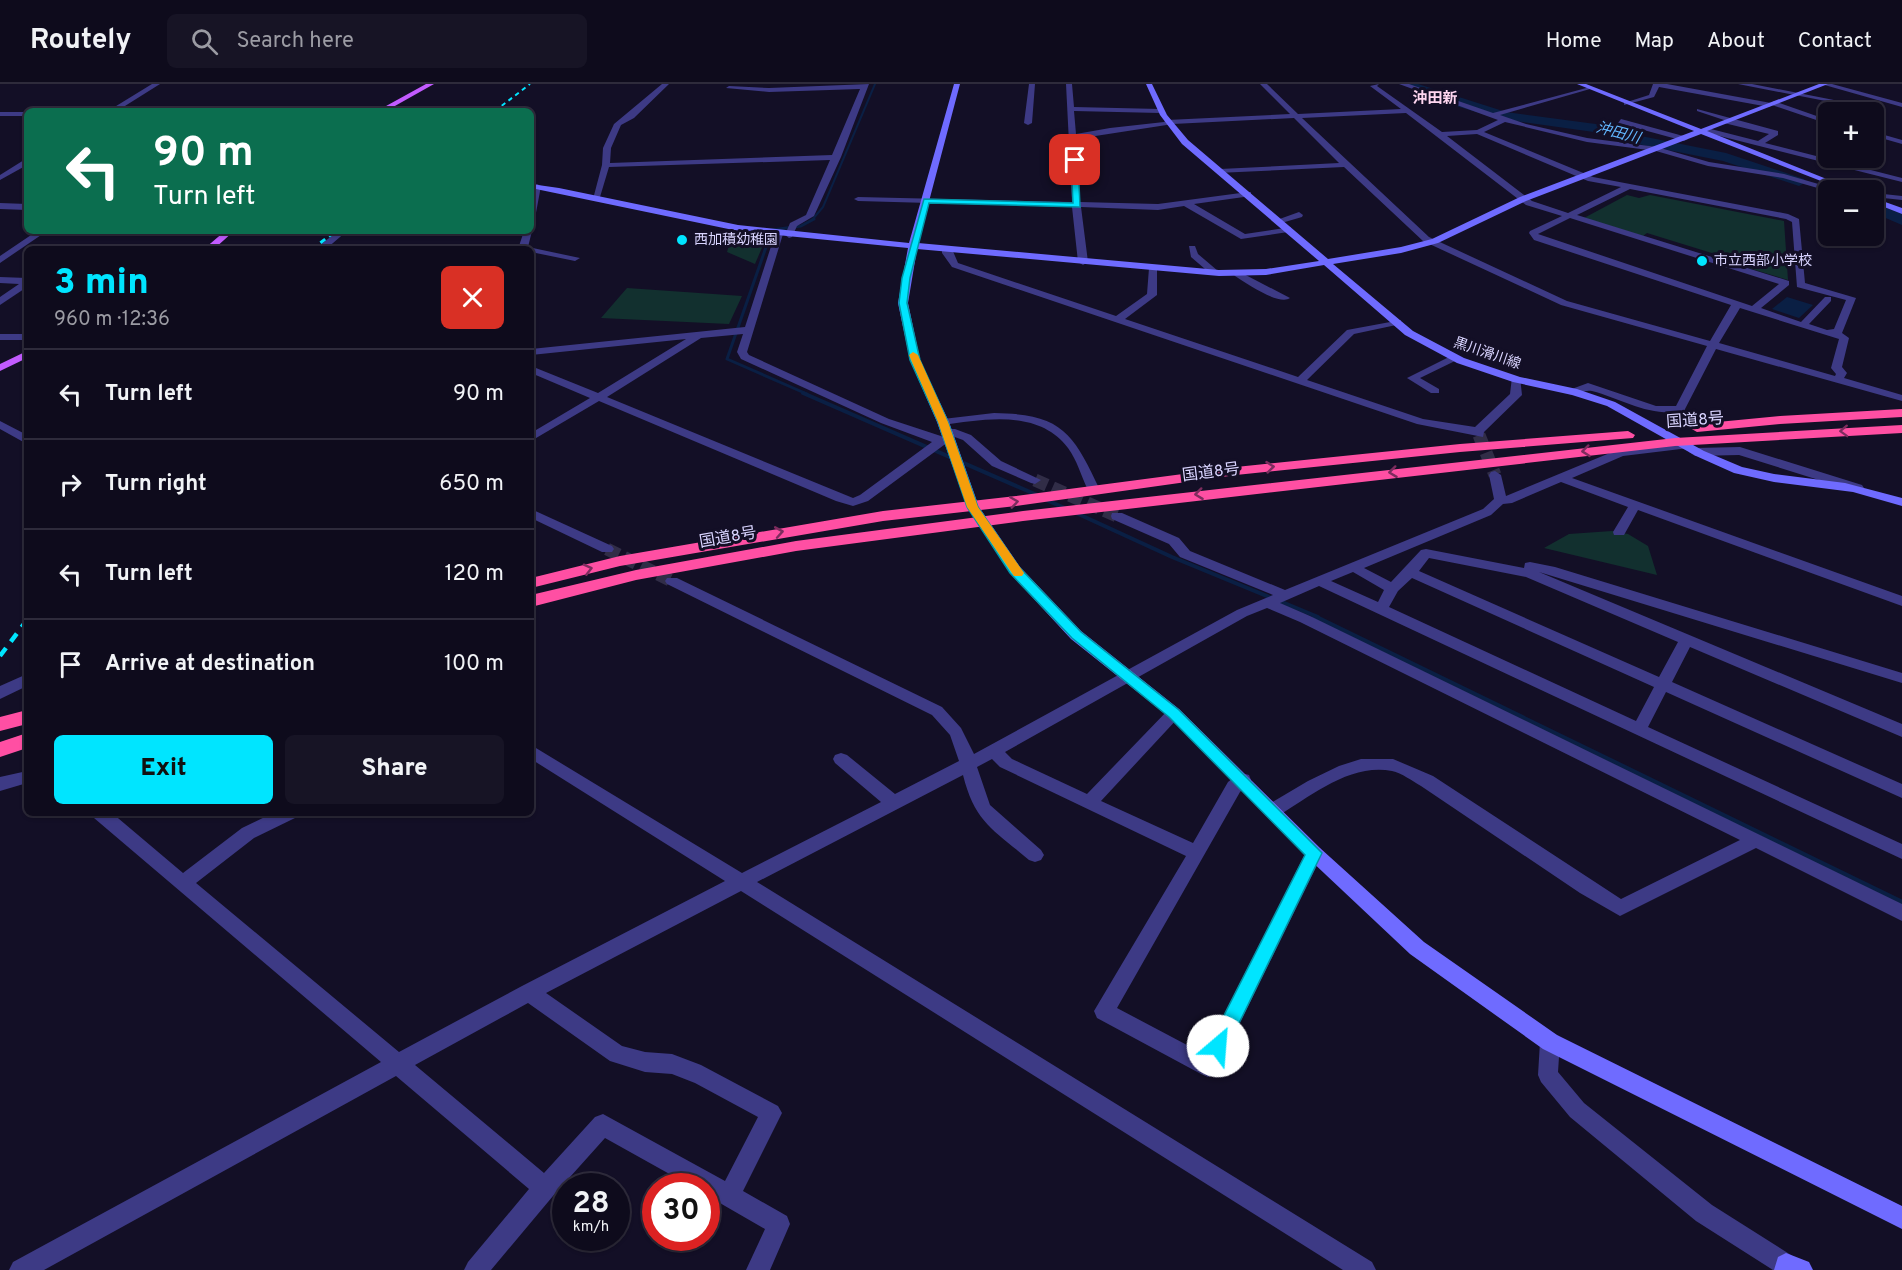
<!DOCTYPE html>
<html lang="en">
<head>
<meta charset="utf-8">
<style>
	body { margin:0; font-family:Overpass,"Noto Sans JP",sans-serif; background:#171425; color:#f1f3f6; height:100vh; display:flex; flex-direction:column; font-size:22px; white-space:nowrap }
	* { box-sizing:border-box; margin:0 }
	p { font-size:20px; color:#9b9ba3 }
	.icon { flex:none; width:33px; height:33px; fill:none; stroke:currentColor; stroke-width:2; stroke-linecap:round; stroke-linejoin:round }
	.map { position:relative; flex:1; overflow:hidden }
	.side { position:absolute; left:24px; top:162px; width:510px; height:570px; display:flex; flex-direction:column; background:#0e0b1c; border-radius:9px; box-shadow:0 2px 4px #0004,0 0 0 2px #2e2b3b }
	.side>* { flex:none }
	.top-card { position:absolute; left:24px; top:24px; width:510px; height:126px; border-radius:9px; box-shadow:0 2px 4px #0004,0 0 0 2px #2e2b3b; background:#0b6e4f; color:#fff; overflow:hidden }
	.buttons { position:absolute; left:1818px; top:18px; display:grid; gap:12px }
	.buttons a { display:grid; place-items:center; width:66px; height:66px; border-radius:9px; background:#0e0b1c; box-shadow:0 2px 4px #0004,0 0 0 2px #2e2b3b; font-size:30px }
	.speed { position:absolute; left:552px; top:1089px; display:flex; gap:12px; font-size:30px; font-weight:700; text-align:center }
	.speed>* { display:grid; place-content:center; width:78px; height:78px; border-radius:50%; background:#0e0b1c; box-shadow:0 2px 4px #0004,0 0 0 2px #2e2b3b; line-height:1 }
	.speed small { font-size:15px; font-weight:400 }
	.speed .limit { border:9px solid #d22; background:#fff; color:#111 }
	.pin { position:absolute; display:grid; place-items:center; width:51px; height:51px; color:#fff; margin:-26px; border-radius:12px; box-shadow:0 3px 9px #0006 }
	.me { position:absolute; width:66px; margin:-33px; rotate:27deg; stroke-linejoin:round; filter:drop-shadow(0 0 4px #0008) }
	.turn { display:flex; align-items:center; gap:21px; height:126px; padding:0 30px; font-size:27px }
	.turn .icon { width:78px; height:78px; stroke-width:2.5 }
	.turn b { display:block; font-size:42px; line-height:51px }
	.round { display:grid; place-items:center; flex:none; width:63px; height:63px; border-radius:9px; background:#171425 }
	.summary { display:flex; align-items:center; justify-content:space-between; height:102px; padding:0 30px }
	h1 { font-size:36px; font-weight:800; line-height:45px; color:#00e5ff }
	.button { display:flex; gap:12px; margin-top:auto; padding:12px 30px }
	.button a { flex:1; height:69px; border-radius:9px; background:#00e5ff; color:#111; font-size:24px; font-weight:800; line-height:69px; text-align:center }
	.button a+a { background:#171425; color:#f1f3f6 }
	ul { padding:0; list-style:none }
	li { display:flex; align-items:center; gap:18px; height:90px; padding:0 30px; border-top:2px solid #2e2b3b }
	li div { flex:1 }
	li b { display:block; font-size:22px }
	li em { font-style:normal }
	header { display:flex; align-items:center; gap:36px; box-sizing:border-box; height:84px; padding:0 30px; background:#0e0b1c; border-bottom:2px solid #2e2b3b }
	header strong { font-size:28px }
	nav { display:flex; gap:33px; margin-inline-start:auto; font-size:21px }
	.search { width:420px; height:54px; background:#171425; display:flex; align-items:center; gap:15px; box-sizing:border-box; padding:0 21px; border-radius:9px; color:#9b9ba3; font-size:22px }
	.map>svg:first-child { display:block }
	.green { fill:#12302f }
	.water { fill:#0a1f44 }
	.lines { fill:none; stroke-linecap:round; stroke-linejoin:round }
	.stream-far3 { stroke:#0a1f44; stroke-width:2 }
	.stream-far2 { stroke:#0a1f44; stroke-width:3 }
	.stream-far1 { stroke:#0a1f44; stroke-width:4 }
	.stream { stroke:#0a1f44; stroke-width:4.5 }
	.river { fill:#0a1f44; fill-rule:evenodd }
	.street-tunnel { stroke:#312d47; stroke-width:13; stroke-dasharray:13 6; stroke-linecap:butt }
	.street { fill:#3d3a85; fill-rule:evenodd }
	.secondary { fill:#6f6bff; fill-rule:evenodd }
	.primary { fill:#c25bff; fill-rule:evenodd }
	.highway { fill:#ff4fa3; fill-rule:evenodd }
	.rail-far2 { stroke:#00e5ff; stroke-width:2; stroke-dasharray:4.5 4; stroke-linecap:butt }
	.rail-far1 { stroke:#00e5ff; stroke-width:3; stroke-dasharray:6 4.5; stroke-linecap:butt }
	.rail { stroke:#00e5ff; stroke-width:4.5; stroke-dasharray:10 8; stroke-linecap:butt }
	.oneway { stroke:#7d2c5e }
	.route { fill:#00e5ff; stroke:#0095a6; stroke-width:1.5 }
	.slow { fill:#f59e0b }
	.poi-dot { fill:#00e5ff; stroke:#130f26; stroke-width:2 }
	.labels { text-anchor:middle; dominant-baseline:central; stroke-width:6; stroke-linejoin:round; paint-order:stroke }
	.far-poi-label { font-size:14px; fill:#d9d4ff; stroke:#130f26; text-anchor:start }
	.far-street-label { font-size:14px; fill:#d9d4ff; stroke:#130f26 }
	.far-neighbourhood-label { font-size:15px; font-weight:bold; fill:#ffd6f0; stroke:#130f26 }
	.far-water-label { font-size:15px; font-style:italic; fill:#62b6ff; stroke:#130f26 }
	.street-label { font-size:16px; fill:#d9d4ff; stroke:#130f26 }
</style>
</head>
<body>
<header>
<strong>Routely</strong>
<div class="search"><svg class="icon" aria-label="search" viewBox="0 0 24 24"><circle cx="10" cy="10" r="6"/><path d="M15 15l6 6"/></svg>Search here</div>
<nav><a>Home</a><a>Map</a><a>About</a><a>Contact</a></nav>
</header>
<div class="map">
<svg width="1902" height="1186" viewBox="0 0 1902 1186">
	<rect width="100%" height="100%" fill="#130f26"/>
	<path class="green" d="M1627,111L1639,114L1650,111L1784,137L1788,196L1712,173L1715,170L1647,149L1643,152L1584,134Z
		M748,150L767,152L755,180L727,168L730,158Z
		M627,204L742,212L729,240L601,234Z
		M1612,447L1628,450L1648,462L1657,491L1544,464L1569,450Z"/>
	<path class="water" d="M1787,213L1813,221L1799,234L1772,225Z"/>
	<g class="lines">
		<path class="stream-far3" d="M812,136L823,123L875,0"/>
		<path class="stream-far2" d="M807,310L727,275L772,146L801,142L814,135"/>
		<path class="stream-far1" d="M803,309L1037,411
			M1044,415L1067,425
			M1074,428L1172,473L1318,533"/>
		<path class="stream" d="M1314,532L1902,818"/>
		<path class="river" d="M1401,0H1418L1506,28L1603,41L1641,52L1726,69L1804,95L1806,98L1799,102L1723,77L1638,60L1601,49L1500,35L1456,22Z
			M1874,119L1902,130V141L1874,129Z"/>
		<path class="street-tunnel" d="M1479,351L1495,391
			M1035,396L1117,432
			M607,465L672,497"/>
		<path class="street" d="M152,0H160L117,27H108Z
			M662,0H669L634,34L621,41L611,64L610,79L832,71L860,5L769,8L726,4L729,2L769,4L869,0L841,73L814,132L797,142L792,153L789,154L785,151L790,139L806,131L830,76L609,83L600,113L593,115L602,81L603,64L614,40Z
			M1029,0H1035L1032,39L1028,41L1024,39Z
			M1066,0H1072L1074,23L1160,25L1164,27L1160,29L1074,27L1076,50L1110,44L1164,38L1167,36L1290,30L1260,0H1267L1298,30L1401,25L1370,2L1379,0L1377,2L1442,48L1477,46L1498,36L1399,0H1409L1493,29L1590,3V5L1500,31L1526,40L1587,54L1657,63L1709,78L1784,90L1839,106L1828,107L1783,94L1708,82L1656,67L1587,58L1505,38L1484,48L1593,93L1788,130L1799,135L1805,199L1856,214L1842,249L1849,254L1842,283L1847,289L1844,294L1902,311V317L1716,265L1684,327C1651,334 1622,315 1592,307C1584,305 1577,312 1569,310V306L1588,299L1656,322H1676L1707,262L1561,221L1423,157L1344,83L1217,89V85H1220L1339,79L1294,34L1173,40L1076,55L1080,118L1158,120L1248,108H1251V112L1194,120L1245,150L1291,143V147L1288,148L1241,155L1184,122L1158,126L1081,123L1088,178L1083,181L1078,178L1072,123L858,117L854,115L858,113L1072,118ZM1406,29L1526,121L1562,132L1530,147L1529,149L1534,156L1731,221L1710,257L1567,217L1429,153L1302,34ZM1477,50L1588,97L1621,103L1568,129L1532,117L1447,52ZM1630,105L1786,135L1792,138L1797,203L1846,216L1834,245L1827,246L1809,240L1831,217V213H1825L1801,238L1761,224L1789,201V197L1577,131ZM1570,134L1779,200L1752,222L1538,150ZM1740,224L1839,255L1831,284L1836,290L1835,292L1719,259Z
			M1653,0H1667L1771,19L1774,17L1828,36V40L1772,21L1769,23L1659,3L1654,13L1624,21V19L1649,11Z
			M1738,0H1752L1839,17L1836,19Z
			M1821,0H1832L1902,19V23Z
			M1697,25L1778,47V51L1765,59L1902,94V98L1704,48L1707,44L1758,57L1769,50L1724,39V36L1697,27Z
			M0,28H27V32H0Z
			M1621,35L1687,53L1688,55L1684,57L1618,39Z
			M1874,48L1902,56V60L1874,52Z
			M24,76H27V81L0,96V91Z
			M537,100L541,102L535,134L531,137L533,102Z
			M1874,109L1902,112V116L1874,113Z
			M0,119L27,120V126L0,125Z
			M1299,128L1303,131L1302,133L1278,140L1274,137Z
			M531,145L532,147L528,163L580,174L575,177L531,168V165H518L524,147H531Z
			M37,147H47L0,179V172Z
			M338,147H347L326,165H315Z
			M779,147L783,150L747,268L749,271L889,335L950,355V359L944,361L868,417L853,422L836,417L599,317L531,357V349L590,314L531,289V282L598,309L686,255L531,271V265L745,243L775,150ZM743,250L737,268L741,275L881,339L932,358L860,411L853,414L607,313L701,254Z
			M947,162L952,165L958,179L1116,232L1147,210L1149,184L1157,182V211L1125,235L1298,293L1347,246L1401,236V240L1354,250L1307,296L1423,335L1475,343L1510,310L1512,293H1520L1522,311L1484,348L1483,353L1417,340L952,183L942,169V165Z
			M1189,162H1195L1198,170L1218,187V191H1212L1191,173Z
			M1238,187L1290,214C1279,222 1246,199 1235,192L1233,190Z
			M0,193L27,194V203L0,221V213L19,200L0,199Z
			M0,250H27V256H0Z
			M1453,271L1458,274L1457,276L1420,294L1439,305V309H1431L1407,294Z
			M994,329C1063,330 1073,349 1100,406L1098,409L1094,410L1088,406C1081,392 1077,376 1068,364C1039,325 985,335 943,341L937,338L943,335Z
			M0,337L27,351V360L0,345Z
			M955,345L971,351L1001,377L1041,396L1035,400L1031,399L992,382L963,356L941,348L947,345Z
			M1685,358L1691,362L1689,364L1623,372L1572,394L1902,512V522L1638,426L1624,451H1614L1613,448L1628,423L1561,398L1512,419L1503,420L1491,431L1364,484L1391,498L1421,466L1426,465L1524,484L1525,479L1530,478L1555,483L1902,589V599L1539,488L1902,640V653L1690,563L1672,598L1902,700V714L1666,608L1648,643L1902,760V775L1319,502L1280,519L1310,532L1902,820V837L1756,764L1620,832L1580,809L1421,702C1412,697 1402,689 1392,687C1350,679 1311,712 1278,732L1272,734L1266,732L1264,727L1266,722L1308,697L1339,682L1361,675H1393L1433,692L1621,815L1740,756L1300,538L1267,524L1247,532L1005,668L1012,675L1087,710L1169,625H1179L1182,629L1179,633L1101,717L1193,759L1228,698C1235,693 1240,688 1249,691L1251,696L1240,708L1117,924L1204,970L1308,764L1314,762L1320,764L1323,769L1215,990L1208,993L1201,990L1097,934L1094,927L1186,772L1000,683L992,675L977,683L990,721L1041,766L1044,771L1041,776L1035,778L1029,776C994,746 975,739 963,691L757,798L1372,1178L1376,1186H1343L741,807L546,909L622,962L645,968L672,970L701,981L778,1022L782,1029L743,1107L787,1132L790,1140L770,1186H746L765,1145L706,1111V1102H691L605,1054L553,1112L491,1186H464L468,1178L529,1105L396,992L44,1186H9L13,1178L381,978L94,734L92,729H112L183,789L242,744L273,729H297L295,734L254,754L196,799L399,968L522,902L725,797L531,675V661L742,789L881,718L835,679L833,675L835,671L841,669L847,671L895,710L959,677L950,651L932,631L667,500L665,497L667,494H677L942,623L961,644L974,670L1237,526L1273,511L1180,473L1169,460L1112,435L1111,432L1112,429H1122L1179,454L1190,467L1285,506L1483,425L1494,415L1489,391L1491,388L1495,387L1501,391L1506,412L1617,366ZM1429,474L1526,493L1678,558L1659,593L1419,487ZM1353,488L1384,506L1378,518L1331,497ZM1412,494L1654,603L1636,637L1389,523L1398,507ZM528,919L610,977L645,988L672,990L695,999L758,1033L725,1097L603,1030L595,1033L544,1089L415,981Z
			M1740,363L1862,401L1864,404L1862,407H1854L1739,371L1695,372L1689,368L1695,364Z
			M531,425L612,462L614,465L612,468H602L531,434Z
			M27,590V602L0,615V602Z
			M27,687V699L0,707V693Z
			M1550,948L1557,951L1560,958L1558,988L1584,1019L1712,1121L1794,1173L1798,1181L1796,1186H1773L1696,1137L1570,1033L1541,998L1538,991L1540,958L1543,951Z"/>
		<path class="secondary" d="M954,0H960L918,159L1219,186L1266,185L1319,177L1182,60L1160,31L1146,0H1152L1167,31L1188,56L1328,175L1401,163L1432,155L1520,113L1694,47L1577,0H1586L1701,45L1819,0H1828L1707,47L1854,106H1844L1701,50L1526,117L1438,159L1401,169L1333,180L1413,247L1464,274L1520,293L1577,305L1615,318L1704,367L1742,383L1774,390L1845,399L1902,414V422L1853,408L1774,398L1734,389L1696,372L1607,322L1572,311L1513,298L1457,279L1405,251L1324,181L1266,191L1219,192L917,165L908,219L920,276L949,338L979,423L1020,483L1081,547L1179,625L1320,764L1424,858L1557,951L1902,1122V1145L1543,965L1410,870L1308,774L1169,633L1071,555L1010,489L967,423L937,338L910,276L898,219L908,164L738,147L531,104V100L559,104L738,141L909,159Z
			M1874,114L1902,124V130L1874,119Z
			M1786,1169L1809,1178L1813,1186H1774L1778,1173Z"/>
		<path class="primary" d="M426,0H434L386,27H377Z
			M225,147H234L214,165H204Z
			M27,267V274L0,287V280Z"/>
		<path class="highway" d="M1902,325V333L1780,340L1697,348L1690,344L1697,340L1780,332Z
			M1902,341V349L1675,362L1023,437L796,467L636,496L531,523V511L636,486L796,457L1023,427L1675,354Z
			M1628,347L1635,351L1633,354L1460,368L1236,391L1016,422L883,437L620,482L531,504V494L620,472L883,427L1016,412L1236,383L1460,360Z
			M27,626V640L0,647V633Z
			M27,649V664L0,673V658Z"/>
		<path class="rail-far2" d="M495,27L530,0"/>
		<path class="rail-far1" d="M312,165L336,147"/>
		<path class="rail" d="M0,572L27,536"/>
	</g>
	<defs><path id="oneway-chevron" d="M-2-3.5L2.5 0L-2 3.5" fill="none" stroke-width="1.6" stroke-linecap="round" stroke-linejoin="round" transform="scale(1.5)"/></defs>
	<g class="oneway">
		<use href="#oneway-chevron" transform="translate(1844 347) rotate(178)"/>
		<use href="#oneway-chevron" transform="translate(1586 367) rotate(174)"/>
		<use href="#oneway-chevron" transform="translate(1270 383) rotate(-6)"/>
		<use href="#oneway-chevron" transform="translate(1393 388) rotate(173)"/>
		<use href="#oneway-chevron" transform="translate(1199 410) rotate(173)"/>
		<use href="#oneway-chevron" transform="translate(1014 418) rotate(-8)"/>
		<use href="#oneway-chevron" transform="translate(779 448) rotate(-10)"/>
		<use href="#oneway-chevron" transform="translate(588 485) rotate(-14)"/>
	</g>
	<path class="route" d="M1075,74L1078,76L1080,123L929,119L910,194L907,219L920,276L948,338L978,423L1019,483L1081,548L1179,626L1322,769L1225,968L1218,971L1212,968L1209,962L1212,955L1305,771L1169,633L1072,554L1010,489L967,423L938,338L910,276L899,219L902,194L924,115L1073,119L1071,76Z"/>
	<path class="slow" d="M913,268L918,271L948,338L978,423L1024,489L1022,492H1014L967,423L938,338L909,271Z"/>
	<g class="poi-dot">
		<circle cx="682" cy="156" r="6"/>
		<circle cx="1702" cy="177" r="6"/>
	</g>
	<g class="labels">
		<g class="far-poi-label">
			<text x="694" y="156">西加積幼稚園</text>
			<text x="1714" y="177">市立西部小学校</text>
		</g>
		<g class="far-street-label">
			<text transform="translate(1487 270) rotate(19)">黒川滑川線</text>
		</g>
		<g class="far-neighbourhood-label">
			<text x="1435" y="15">沖田新</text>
		</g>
		<g class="far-water-label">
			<text transform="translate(1618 50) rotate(15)">沖田川</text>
		</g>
		<g class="street-label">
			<text transform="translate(1695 337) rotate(-4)">国道8号</text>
			<text transform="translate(1211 389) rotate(-7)">国道8号</text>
			<text transform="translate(728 454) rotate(-10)">国道8号</text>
		</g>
	</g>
</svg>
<div class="buttons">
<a>+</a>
<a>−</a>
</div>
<div class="speed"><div>28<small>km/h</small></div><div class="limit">30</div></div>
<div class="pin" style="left:1075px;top:76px;background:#d93025"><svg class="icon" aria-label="arrive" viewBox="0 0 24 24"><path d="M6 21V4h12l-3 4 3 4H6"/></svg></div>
<svg class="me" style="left:1218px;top:962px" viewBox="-20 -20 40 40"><circle r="19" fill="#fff"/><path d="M0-13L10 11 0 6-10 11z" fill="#00e5ff"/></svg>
<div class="top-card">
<div class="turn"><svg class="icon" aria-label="left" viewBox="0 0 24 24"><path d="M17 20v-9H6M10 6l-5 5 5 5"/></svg><div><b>90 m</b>Turn left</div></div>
</div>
<section class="side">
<div class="summary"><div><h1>3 min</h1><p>960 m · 12:36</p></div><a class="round" style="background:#d93025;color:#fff"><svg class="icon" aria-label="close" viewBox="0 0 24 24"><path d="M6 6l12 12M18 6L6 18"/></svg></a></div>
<ul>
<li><svg class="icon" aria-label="left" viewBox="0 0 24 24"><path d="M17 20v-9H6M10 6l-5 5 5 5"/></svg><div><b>Turn left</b></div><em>90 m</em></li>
<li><svg class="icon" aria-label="right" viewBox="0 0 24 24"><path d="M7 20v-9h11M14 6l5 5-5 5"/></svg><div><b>Turn right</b></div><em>650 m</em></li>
<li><svg class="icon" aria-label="left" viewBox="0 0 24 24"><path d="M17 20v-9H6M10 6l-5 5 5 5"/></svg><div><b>Turn left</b></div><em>120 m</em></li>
<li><svg class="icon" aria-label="arrive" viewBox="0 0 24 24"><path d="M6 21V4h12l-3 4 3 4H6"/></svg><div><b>Arrive at destination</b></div><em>100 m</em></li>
</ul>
<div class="button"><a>Exit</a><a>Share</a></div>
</section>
</div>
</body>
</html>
